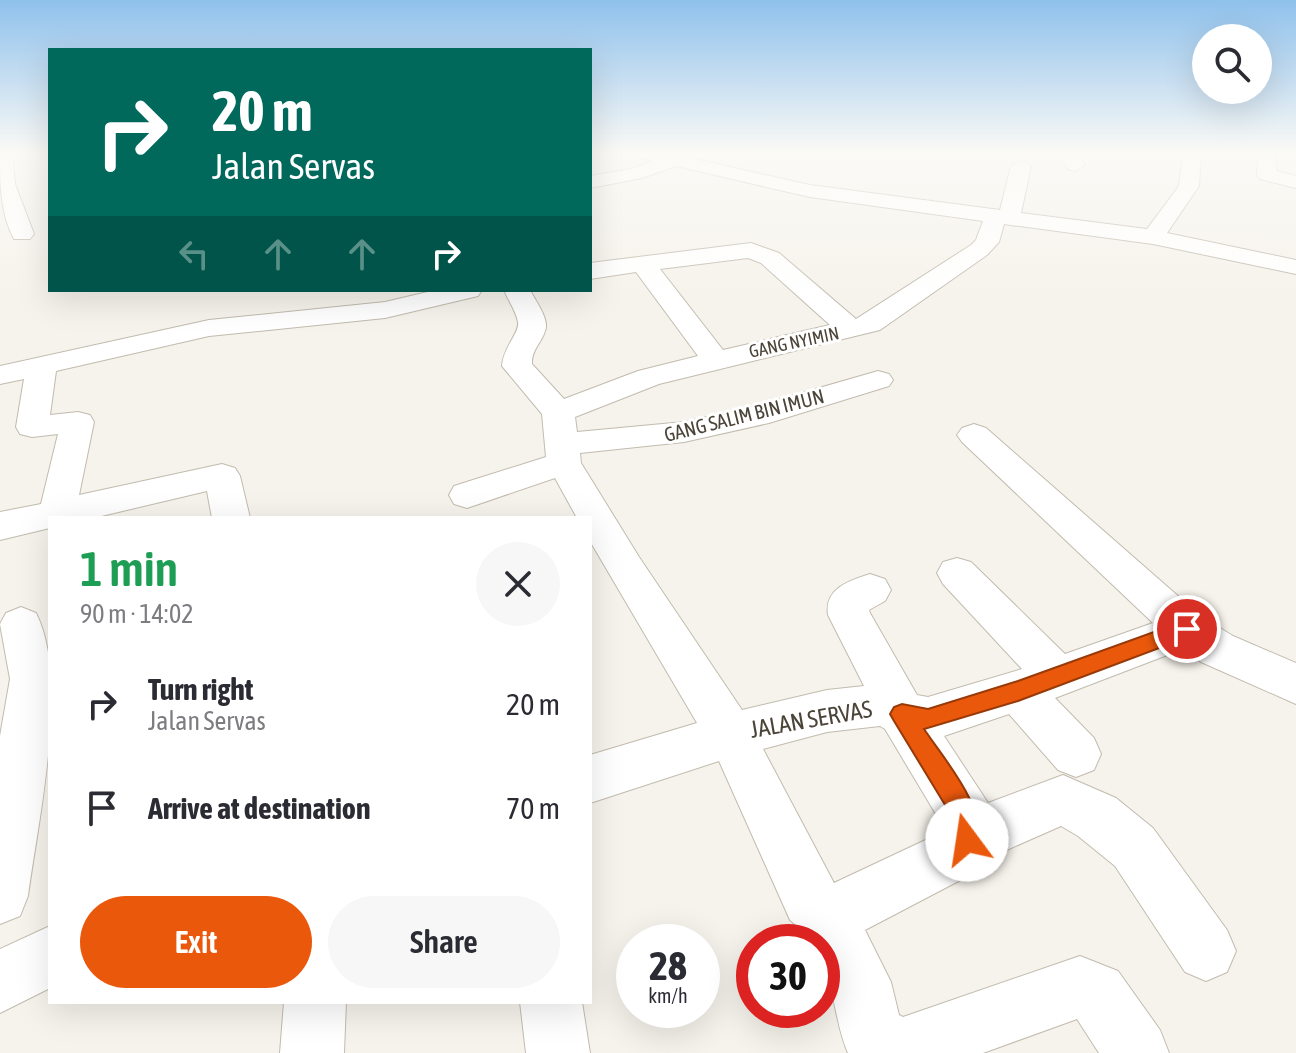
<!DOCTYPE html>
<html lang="en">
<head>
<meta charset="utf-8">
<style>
	body { margin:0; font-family:"Asap Condensed",sans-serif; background:#f7f7f7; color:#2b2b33; height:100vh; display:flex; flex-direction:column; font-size:30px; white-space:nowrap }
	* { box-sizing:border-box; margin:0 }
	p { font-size:26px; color:#7c7c81 }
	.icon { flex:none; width:44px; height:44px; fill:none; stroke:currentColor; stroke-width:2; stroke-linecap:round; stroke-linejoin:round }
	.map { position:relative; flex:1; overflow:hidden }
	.side { position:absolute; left:48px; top:516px; width:544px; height:488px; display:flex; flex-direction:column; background:#fff; border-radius:0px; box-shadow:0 8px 32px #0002 }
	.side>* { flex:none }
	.top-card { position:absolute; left:48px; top:48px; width:544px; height:244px; border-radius:0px; box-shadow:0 8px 32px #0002; background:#00695c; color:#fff; overflow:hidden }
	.buttons { position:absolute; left:1192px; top:24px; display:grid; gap:16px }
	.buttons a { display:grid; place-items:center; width:80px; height:80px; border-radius:50%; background:#fff; box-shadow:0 8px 32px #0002; font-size:40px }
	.speed { position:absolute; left:616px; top:924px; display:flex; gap:16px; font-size:40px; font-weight:700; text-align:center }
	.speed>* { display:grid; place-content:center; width:104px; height:104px; border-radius:50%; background:#fff; box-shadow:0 8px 32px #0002; line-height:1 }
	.speed small { font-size:20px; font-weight:400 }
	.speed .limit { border:12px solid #d22; background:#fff; color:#111 }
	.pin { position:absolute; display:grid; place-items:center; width:68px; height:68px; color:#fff; margin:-34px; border:4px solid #fff; border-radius:50%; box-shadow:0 2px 8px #0007 }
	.me { position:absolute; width:88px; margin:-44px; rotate:346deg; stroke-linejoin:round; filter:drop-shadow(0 0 6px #0008) }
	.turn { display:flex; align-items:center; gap:28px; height:168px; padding:0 32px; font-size:36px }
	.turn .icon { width:104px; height:104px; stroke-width:2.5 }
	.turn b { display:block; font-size:56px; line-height:68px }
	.lanes { display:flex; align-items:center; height:76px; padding:0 32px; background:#0003; justify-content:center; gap:40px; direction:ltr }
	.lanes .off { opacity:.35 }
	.round { display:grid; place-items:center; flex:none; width:84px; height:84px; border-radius:42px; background:#f7f7f7 }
	.headline { display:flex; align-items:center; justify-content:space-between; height:136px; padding:0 32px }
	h1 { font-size:48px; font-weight:600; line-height:60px; color:#1e9e55 }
	.primary-button { display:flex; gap:16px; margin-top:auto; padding:16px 32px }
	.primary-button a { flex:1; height:92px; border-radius:48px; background:#ea580c; color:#fff; font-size:32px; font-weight:600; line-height:92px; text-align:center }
	.primary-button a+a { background:#f7f7f7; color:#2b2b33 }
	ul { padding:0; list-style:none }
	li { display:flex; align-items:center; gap:24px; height:104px; padding:0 32px }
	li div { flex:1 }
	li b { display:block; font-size:30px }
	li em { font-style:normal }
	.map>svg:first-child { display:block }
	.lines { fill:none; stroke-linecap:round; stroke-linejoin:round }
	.minor-casing { stroke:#c2bbae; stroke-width:2 }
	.minor { fill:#fff; fill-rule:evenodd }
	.route { fill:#ea580c; stroke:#983908; stroke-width:2 }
	.labels { text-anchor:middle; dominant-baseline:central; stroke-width:6; stroke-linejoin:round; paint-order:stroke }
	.far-street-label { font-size:18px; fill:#4b4439; stroke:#fff }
	.street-label { font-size:20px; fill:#4b4439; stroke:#fff }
	.near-street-label { font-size:24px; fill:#4b4439; stroke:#fff }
</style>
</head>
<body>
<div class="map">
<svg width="1296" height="1053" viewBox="0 0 1296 1053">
	<rect width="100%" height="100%" fill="#f6f3ec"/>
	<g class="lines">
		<g class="minor-casing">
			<path id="minor" d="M0,153H12L15,184L34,234L30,239H14C0,213 0,182 0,153Z
				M635,153H668L810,185L1000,210L1011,166L1021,160L1031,166L1021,213L1147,229L1179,186L1183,153H1201L1199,186L1167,233L1296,260V274L1153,244L1004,224L999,242L987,255L880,330L659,384L575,417L577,432L684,422L753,407L878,371L889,374L893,380L889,386L769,423L684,442L580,453L581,463L639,557L742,710L827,690L864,686L828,615C824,589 848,581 870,574L885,579L891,590L885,601L869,610L870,613L917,695L928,697L1022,669L943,584L937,573L943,562L957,558L971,562L1065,654L1153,623L962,442L957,435L962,428L974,424L986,428L1202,617L1233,636L1296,663V704L1201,662L1183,649L1055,698L1094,738L1101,754L1094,770L1076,777L1058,770L1009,714L944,736L988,803L1063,775L1116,798L1153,828L1227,930L1236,951L1227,972L1206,981L1185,972L1115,866L1078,836L1061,826L986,859L970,875L865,930L891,982L899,1015L903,1017L1080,956L1118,971L1160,1030L1169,1053H1099L1077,1019L983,1053H848C839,1033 837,1012 831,991C826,969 822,968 822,942H808L804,932L790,920L719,761L590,803V755L697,723L590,541V518H577L555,478L467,508L454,504L449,495L454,486L546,457L542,414L502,366C503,347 520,333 518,322C516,311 508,300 504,290H530C535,300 547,316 546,327C544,341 531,349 532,364L564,399L638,371L698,356L636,272L590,279V263L751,243L779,253L856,319L971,245L976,240L983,221L810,197L676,166L642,178L590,188V176L631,169L653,161L637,157ZM748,258L761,263L830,325L723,350L660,269ZM880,726L885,729L940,821V829L932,837L834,883L763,749L827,732Z
				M1057,153H1076L1085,165L1075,171L1068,169Z
				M1251,153H1275L1277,171L1296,176V188L1260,179L1257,175L1258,160Z
				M436,290H482L478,296L385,318L209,336L56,371L50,415L78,412L90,415L94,422L79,495L222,464L235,468L240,476L250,518H212L207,491L93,518H50V528L0,540V512L41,504L58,434L32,437L20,434L16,427L24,379L0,384V366L209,320L385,302Z
				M21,607L36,613C70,679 38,821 28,896L20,916L0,924V736L10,679L0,624L6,613Z
				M50,926V988L0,1013V949Z
				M284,1002H346L344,1053H280Z
				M520,1002H582L590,1053H526Z"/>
		</g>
		<use href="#minor" class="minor"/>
	</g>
	<linearGradient id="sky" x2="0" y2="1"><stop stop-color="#8fc1ec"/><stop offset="0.51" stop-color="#fbfaf6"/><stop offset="1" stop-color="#fbfaf6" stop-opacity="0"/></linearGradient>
	<rect width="1296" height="300" fill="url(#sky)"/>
	<path class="route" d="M1187,620L1194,623L1197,629L1194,635L1018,701L924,729C944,759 991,812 976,849L967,853L958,849L953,818L894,721L890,714L894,707L902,704L928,709L1018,681Z"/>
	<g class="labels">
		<g class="far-street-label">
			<text transform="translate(794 342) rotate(-12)">GANG NYIMIN</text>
		</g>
		<g class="street-label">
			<text transform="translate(744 415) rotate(-14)">GANG SALIM BIN IMUN</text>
		</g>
		<g class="near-street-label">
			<text transform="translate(811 719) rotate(-10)">JALAN SERVAS</text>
		</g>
	</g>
</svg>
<div class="buttons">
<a><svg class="icon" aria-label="search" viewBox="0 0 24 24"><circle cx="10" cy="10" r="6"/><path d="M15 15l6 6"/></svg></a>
</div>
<div class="speed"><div>28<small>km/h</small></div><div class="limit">30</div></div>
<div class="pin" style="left:1187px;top:629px;background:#d93025"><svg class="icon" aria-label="arrive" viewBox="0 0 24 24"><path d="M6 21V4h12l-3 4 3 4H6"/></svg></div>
<svg class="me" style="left:967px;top:840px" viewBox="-20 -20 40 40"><circle r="19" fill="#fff"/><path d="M0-13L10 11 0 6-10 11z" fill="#ea580c"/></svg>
<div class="top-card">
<div class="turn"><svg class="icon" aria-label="right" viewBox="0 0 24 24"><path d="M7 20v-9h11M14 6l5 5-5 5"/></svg><div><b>20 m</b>Jalan Servas</div></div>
<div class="lanes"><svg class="icon off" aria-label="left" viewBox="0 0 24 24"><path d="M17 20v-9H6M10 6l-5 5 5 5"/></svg><svg class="icon off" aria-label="ahead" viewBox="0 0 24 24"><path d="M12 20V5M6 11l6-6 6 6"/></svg><svg class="icon off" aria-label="ahead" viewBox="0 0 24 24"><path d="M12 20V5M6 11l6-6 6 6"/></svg><svg class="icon" aria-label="right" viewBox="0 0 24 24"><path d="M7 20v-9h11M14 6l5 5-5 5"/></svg></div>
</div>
<section class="side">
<div class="headline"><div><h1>1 min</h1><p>90 m · 14:02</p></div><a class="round"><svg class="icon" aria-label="close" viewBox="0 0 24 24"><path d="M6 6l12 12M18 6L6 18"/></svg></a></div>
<ul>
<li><svg class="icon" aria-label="right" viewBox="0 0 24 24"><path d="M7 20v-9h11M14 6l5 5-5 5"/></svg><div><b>Turn right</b><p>Jalan Servas</p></div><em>20 m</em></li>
<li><svg class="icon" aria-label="arrive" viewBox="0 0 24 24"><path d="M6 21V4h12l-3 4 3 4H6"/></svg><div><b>Arrive at destination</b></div><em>70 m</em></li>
</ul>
<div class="primary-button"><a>Exit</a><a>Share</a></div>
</section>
</div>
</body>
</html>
